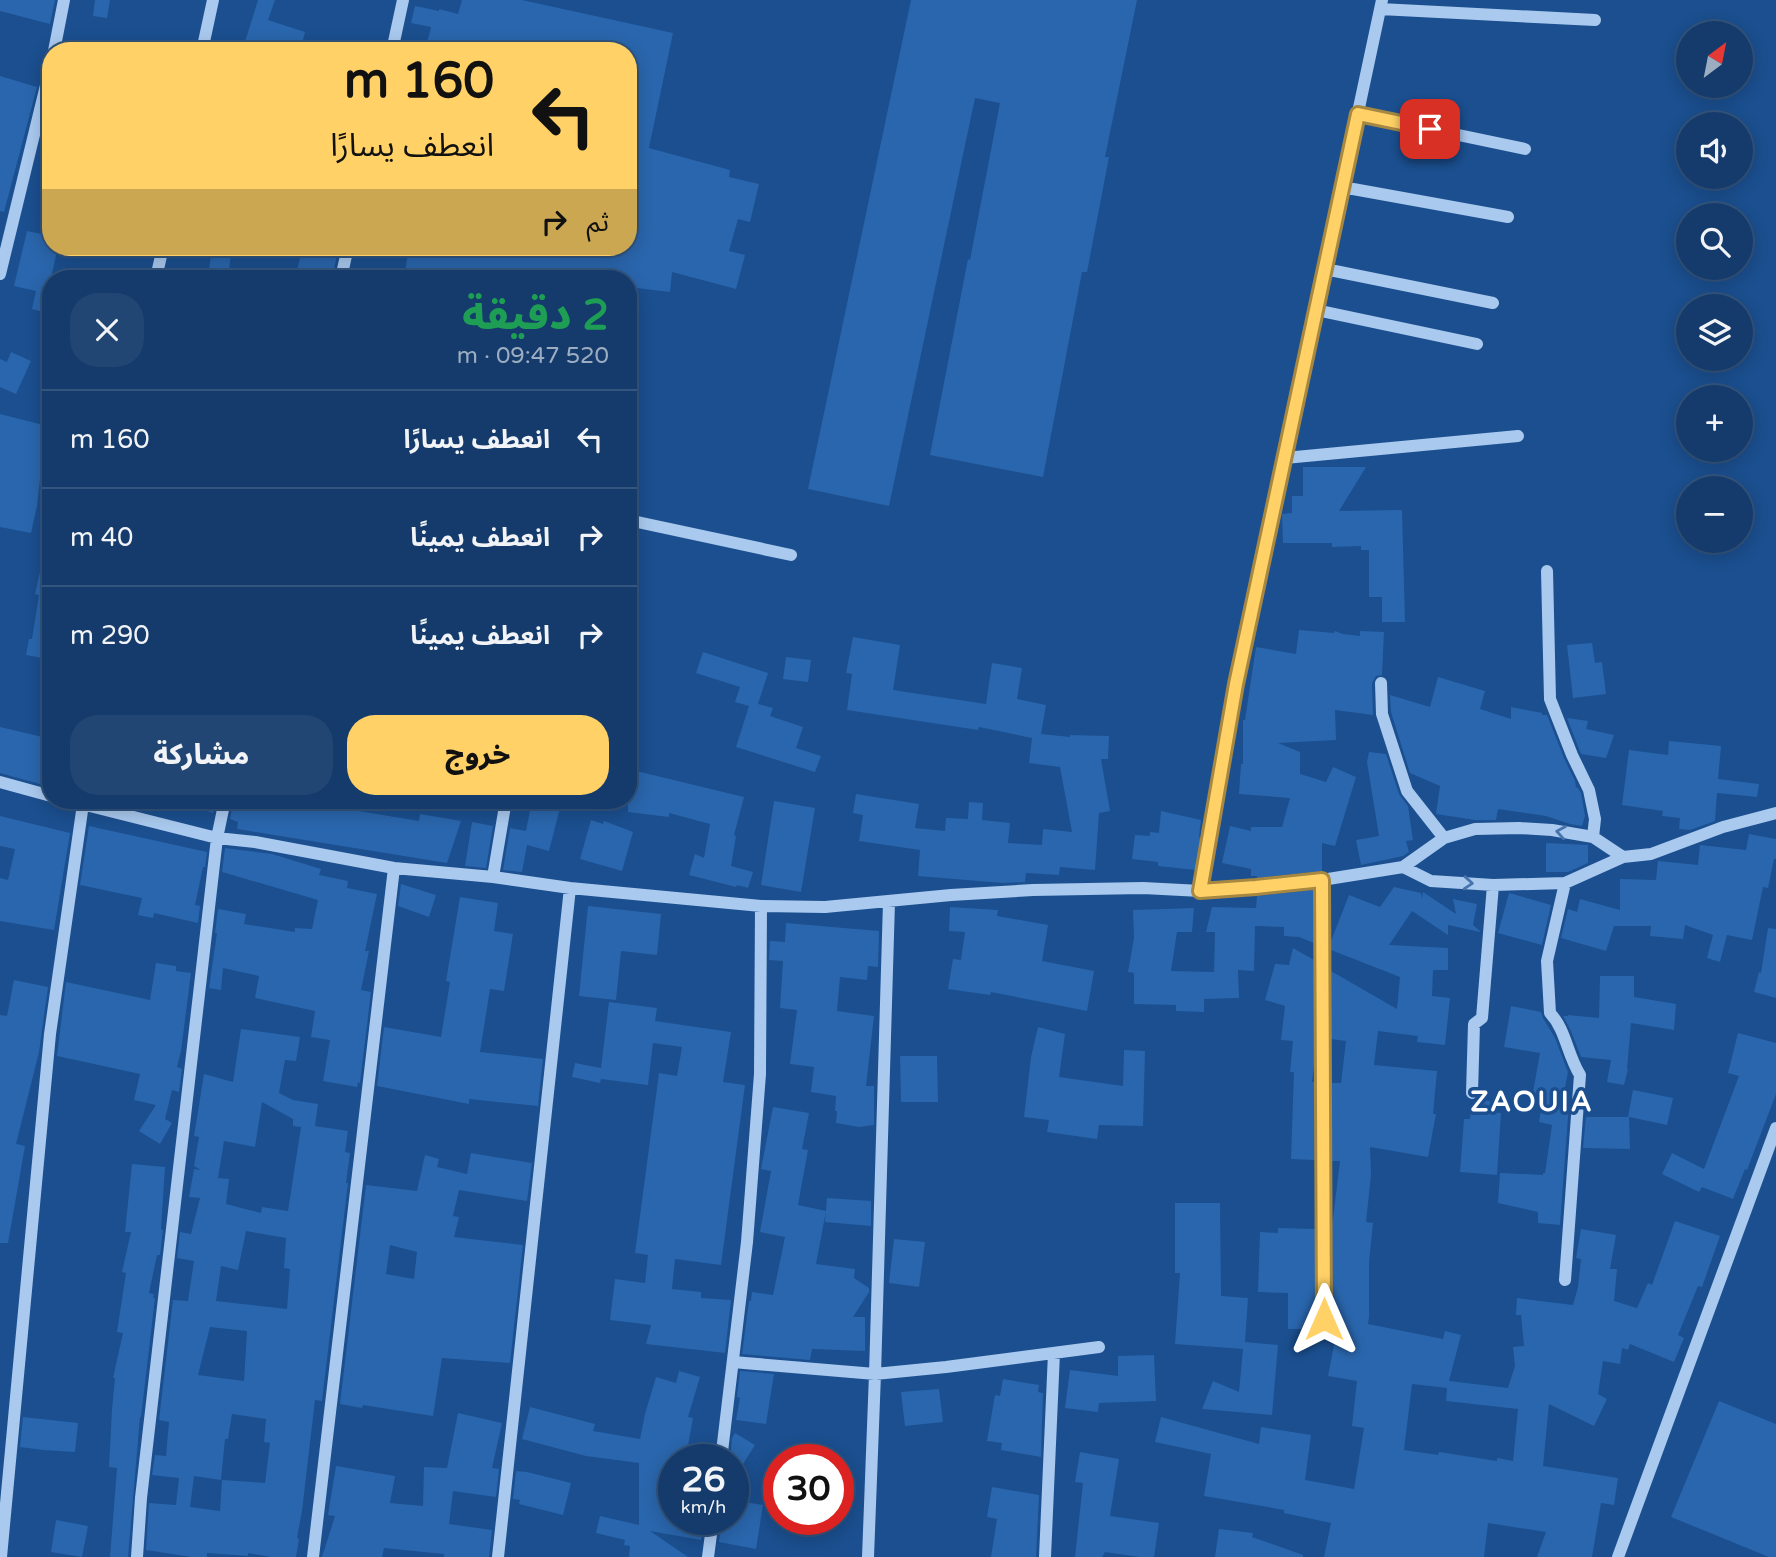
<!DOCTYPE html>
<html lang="ar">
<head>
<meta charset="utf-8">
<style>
	body { margin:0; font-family:"Varela Round","Noto Sans Arabic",sans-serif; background:#214673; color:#f1f3f6; direction:rtl; height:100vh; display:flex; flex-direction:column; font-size:26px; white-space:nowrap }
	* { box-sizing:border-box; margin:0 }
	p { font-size:23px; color:#9dadc1 }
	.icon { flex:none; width:38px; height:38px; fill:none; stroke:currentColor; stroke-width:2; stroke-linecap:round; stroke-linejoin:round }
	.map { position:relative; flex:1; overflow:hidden; direction:ltr }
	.details { position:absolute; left:42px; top:270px; width:595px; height:539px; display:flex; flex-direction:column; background:#143b6b; border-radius:28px; box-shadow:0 4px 18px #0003,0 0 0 2px #33557e; direction:rtl }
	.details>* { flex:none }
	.top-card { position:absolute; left:42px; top:42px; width:595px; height:214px; border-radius:28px; box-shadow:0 4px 18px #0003,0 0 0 2px #33557e; direction:rtl; background:#ffd166; color:#111; overflow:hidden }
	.needle { width:46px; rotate:32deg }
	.buttons { position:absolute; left:1676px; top:21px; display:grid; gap:14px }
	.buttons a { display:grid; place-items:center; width:77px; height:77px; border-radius:50%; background:#143b6b; box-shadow:0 4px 18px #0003,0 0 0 2px #33557e; font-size:35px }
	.speed { position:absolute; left:658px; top:1444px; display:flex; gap:14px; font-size:35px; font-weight:700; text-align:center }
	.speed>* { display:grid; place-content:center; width:91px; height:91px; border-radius:50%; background:#143b6b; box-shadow:0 4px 18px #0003,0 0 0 2px #33557e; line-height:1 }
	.speed small { font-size:18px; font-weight:400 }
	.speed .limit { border:10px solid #d22; background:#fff; color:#111 }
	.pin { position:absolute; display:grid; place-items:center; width:60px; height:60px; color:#fff; margin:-30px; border-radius:14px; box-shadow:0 4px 10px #0006 }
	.me { position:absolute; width:77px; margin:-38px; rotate:0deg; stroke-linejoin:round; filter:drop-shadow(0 0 5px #0008) }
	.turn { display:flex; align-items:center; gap:24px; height:147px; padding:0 28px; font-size:32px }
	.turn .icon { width:91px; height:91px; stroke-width:2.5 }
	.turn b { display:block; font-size:49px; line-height:60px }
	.then { display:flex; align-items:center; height:66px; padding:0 28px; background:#0003; gap:14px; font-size:26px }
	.round { display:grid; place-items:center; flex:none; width:74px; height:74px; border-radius:28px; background:#214673 }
	.overview { display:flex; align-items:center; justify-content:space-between; height:119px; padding:0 28px }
	h1 { font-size:42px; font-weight:800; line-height:52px; color:#1e9e55 }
	.cta { display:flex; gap:14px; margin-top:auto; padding:14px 28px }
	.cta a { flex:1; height:80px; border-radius:28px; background:#ffd166; color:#111; font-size:28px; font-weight:800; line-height:80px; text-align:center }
	.cta a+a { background:#214673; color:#f1f3f6 }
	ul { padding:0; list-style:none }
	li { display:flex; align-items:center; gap:21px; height:98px; padding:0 28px; border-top:2px solid #33557e }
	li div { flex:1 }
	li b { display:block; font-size:26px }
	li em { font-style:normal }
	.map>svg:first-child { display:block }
	.building { fill:#2a66ad; fill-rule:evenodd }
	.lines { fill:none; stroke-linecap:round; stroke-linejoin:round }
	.minor { stroke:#a9c9ee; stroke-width:12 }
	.oneway { stroke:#4674ac }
	.route-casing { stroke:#a68842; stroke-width:18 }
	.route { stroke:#ffd166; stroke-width:12 }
	.labels { text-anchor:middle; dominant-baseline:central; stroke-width:7; stroke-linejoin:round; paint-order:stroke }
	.district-label { font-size:28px; font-weight:bold; letter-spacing:2px; fill:#fff; stroke:#1b4f8f }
</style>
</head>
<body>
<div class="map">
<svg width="1776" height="1557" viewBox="0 0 1776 1557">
	<rect width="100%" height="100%" fill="#1b4f8f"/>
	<path class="building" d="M0,0H55L50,24L0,11Z
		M95,0H110L107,18L93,16Z
		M258,0H275L268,20L305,32L300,51H251L243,48Z
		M462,0H522L673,33L649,148L730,170L729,177L759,184L750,222L738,219L729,251L745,255L736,289L672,272L670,292L628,287V278H404L409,247H628V51H425L431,27L411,23L415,6L439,11V9L458,14Z
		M911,0H1137L1105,157H1109L1087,272H1082L1043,477L930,455L968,259L970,260L1000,103L975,98L889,506L808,489Z
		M0,76L37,87L4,212L0,211Z
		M27,231L51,236V247H58L51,278V314L32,309L36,291L14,286Z
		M212,247H232L228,278H208Z
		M303,247H339L332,278L297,270Z
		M11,352L31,361L16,394L0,387V359L7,362Z
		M0,414L51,427V467H48L47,472L41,470L37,506L31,533L0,527Z
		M1303,467H1366L1339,511L1402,510L1405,622H1382V597H1369V550H1361V546L1332,547V543H1283L1282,514L1292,513V496H1303Z
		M45,550L51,551V647L48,659L26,655L29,639H32L39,595L35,594Z
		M1299,630L1334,633L1335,631L1343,634L1360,636V631L1384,632L1382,675L1376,676L1372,683L1373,715L1335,710L1336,740L1278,743L1300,752V774L1326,782L1333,767L1356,777L1335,846L1322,843V871L1257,878V876H1251V869L1222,863L1230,826L1251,831V827H1282L1290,798L1239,794L1241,764H1243V720H1245L1256,647L1296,654Z
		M853,637L900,645L893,690L986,704L992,663L1022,668L1017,699L1046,705L1041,734L1070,737V735L1109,736L1108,759H1101L1110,811L1099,813L1095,870L1060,867L1059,875L1026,873L1025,882L1003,883L918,876L920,850L859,841L863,815L853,813L856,794L919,804L915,828L945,831L946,818L968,819L969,802L983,803L982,820L1010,823L1008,843L1042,845L1043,829L1072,832L1060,767L1029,763L1032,738L979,727L978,730L847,710L852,674L846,673Z
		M1592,643L1595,663L1602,662L1606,694L1573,698L1567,645Z
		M703,652L768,673L758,704L773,708L770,716L803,727L796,748L821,756L815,772L736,747L749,706L735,702L740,687L696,673Z
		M786,657L811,660L808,682L783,679Z
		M1438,677L1485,691L1480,709L1511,719V707L1542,713V715H1547L1564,758L1575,781L1576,787L1578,788L1581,793L1585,816L1582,826L1570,824L1546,816L1498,809L1496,820H1475L1436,814L1440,786L1410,773L1391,712L1390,695L1430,707Z
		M1567,718L1588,721L1586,729L1614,735L1606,758L1581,754Z
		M0,727L51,739V787L0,773Z
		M1669,741L1721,746L1718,779L1759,784L1757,797L1717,793L1715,821L1690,830L1679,829L1680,818L1662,816L1663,811L1622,805L1629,750L1668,755Z
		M1369,752L1386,754L1399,794L1408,806L1413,840L1406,841L1409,852L1403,856L1361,865L1356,840L1379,836L1367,762Z
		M628,769L744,797L734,835L736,836L731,866L753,872L748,888L737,885L736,887L689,875L695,854L704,858L710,824L669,813V817L628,812Z
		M181,800H216L213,813L180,802Z
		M234,800H329L328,806L419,821L420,814L461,821L447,863L237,829L238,822L230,819Z
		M539,800H562L549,851L527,845L522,872L503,870L510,828L526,831L531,806L537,808Z
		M774,801L815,808L801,892L761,885Z
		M1161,811L1201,820L1199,837H1201V841L1196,870L1158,866V862L1132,859L1135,835L1150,836V832L1159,833Z
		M0,816L70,833L54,930L0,921V878L8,880L15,849L0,846Z
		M591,820L603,824L604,821L633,832L622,871L580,859Z
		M472,822L493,826L486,868L465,866Z
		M89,826L207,852L205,867H203L195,905L200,906L198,923L154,913L153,918L138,915L142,898L80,885Z
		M1749,834L1776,839V859H1774L1768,888L1763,887L1752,940L1727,935L1720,962L1707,958L1713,935L1685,925L1683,939L1650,936L1651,926H1614L1606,951L1561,938L1568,909L1577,912L1580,899L1620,910V879L1656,880L1658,861L1698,865L1700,845L1746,850Z
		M1546,843L1588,845V863L1568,872H1546Z
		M225,848L272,854L321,869L319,875L348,881L347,888L377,894L365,951H369L361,990L371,992L360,1083L358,1082L357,1087L323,1081L330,1040L311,1037L315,1011L255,998L259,976L223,968L221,990L209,988L217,933H215L218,909L246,914L244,924L295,932V928L312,929L318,900L222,872Z
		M401,884L436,895L429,917L398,906Z
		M1394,887L1421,893L1422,899L1423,892L1456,914L1453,899L1477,904L1473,925L1480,931V932L1448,925V935L1412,911L1389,945L1448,948V970H1433L1432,996L1450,998L1445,1045L1417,1042L1418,1036L1378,1031L1374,1065L1437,1071L1433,1114H1436L1428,1157L1370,1147L1371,1175L1366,1222L1373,1223L1369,1262V1317L1368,1324L1443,1339L1445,1331L1461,1335L1449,1381L1508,1388L1515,1366L1513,1347L1524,1346L1521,1315H1516L1517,1298L1573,1305L1578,1287L1581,1259L1576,1258L1581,1229L1616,1235L1610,1269H1617L1614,1301L1637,1308L1648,1283L1652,1285L1675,1221L1720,1236L1702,1287L1698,1286L1678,1335L1684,1338L1674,1362L1630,1344L1628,1350L1622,1348L1620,1364L1603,1361L1598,1394L1607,1399L1594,1426L1549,1404L1543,1466L1618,1478L1614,1505L1601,1503L1592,1557H1537L1546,1532L1488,1523L1484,1557H1324L1331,1523L1284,1513V1510L1268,1507L1204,1496L1211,1454L1155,1442L1161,1417L1259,1444L1261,1427L1311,1435L1305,1480L1354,1489L1364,1428L1352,1426L1357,1381L1328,1376L1337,1329H1288V1293L1258,1292L1260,1232L1278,1233V1228L1315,1229V1320L1320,1327L1329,1326L1333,1319L1332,1227L1340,1161H1332V1083H1341L1346,1041L1331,1039V971L1397,1009L1400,977L1331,950V941L1349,895L1380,907ZM1412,1384L1447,1388L1446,1401L1518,1409L1513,1461L1497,1458V1461L1439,1452L1438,1455L1404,1450Z
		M1313,890L1314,943L1299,937L1284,936V927L1255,926L1254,971L1238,970L1239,998L1204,999V1012L1176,1011V1005L1134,1004V973L1128,972L1134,938L1133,910L1194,908L1192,932H1177L1171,971L1214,972L1215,932H1206L1212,907L1256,908L1257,896Z
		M1509,893L1551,905L1542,945L1498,933Z
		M460,897L498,903L494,931L513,934L504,991L490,989L480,1052L543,1059L538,1106L469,1099V1104L377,1086L384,1027L441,1037L450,982L446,981Z
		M588,906L661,914L657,955L621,951L616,1000L579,996Z
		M950,907L998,910L997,916L1048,925L1042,961L1094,971L1087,1011L991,992L990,995L948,989L953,959L961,960L965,932L949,931Z
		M786,923L879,931L878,967L868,966L867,980L840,977L837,1011L874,1016L866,1086H874V1125L859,1127L836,1123L837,1111H835L836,1096L811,1092L814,1067L790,1064L797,1010L780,1008L783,961L769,960L770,941L785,942Z
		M1768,928L1776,929V998L1754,992L1759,972L1761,973Z
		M1293,948L1314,960V1066L1312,1082H1314L1315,1160L1291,1159L1294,1072H1290L1293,1041L1281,1040L1285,1006L1265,1000L1275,964L1289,965Z
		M156,963L176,966V971L191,973L181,1051L177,1067L182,1069L179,1092L172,1090L165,1119L172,1123L160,1144L139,1131L156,1105L134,1100L140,1074L57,1056L66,982L150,1000Z
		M1600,976H1634V997L1676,1004L1674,1030L1631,1023L1627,1069H1628L1624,1085L1607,1082L1611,1060L1581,1057L1571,1031L1563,1016H1568V1015L1599,1018Z
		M14,980L48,987L39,1052L16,1144L25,1146L8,1243H0V1015L7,1016Z
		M609,1002L657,1008L655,1021L731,1032L723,1082L745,1085L721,1265L675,1259L672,1289L701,1292V1298L731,1300L725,1353L646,1344L651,1325L610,1320L615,1279L645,1283L648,1255L635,1253L659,1073L677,1076L682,1047L653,1043L648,1085L601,1079L600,1083L572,1077L575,1063L601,1068Z
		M1511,1006L1541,1012L1543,1018L1555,1038L1568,1072L1562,1103L1569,1104L1560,1225L1538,1223V1212L1498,1203L1500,1173L1543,1175V1173H1545L1552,1125L1539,1122L1543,1099L1532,1097L1540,1053L1504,1047Z
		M1038,1027L1065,1034L1059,1077L1123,1086L1124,1050L1145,1051L1143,1126L1099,1125L1097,1139L1047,1132L1049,1120L1024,1117L1031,1057Z
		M241,1029L300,1037L296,1061L285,1060L279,1093L293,1100L318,1104L315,1126L348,1131L345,1152L350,1153L346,1183H348L322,1401L315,1400L302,1511L297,1538L299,1539L296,1557H271L248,1553V1556L207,1553V1557H192L146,1550L149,1503L176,1505L179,1478L152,1475L155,1455L166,1456L169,1422L159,1420L173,1300L188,1301L194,1261L177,1258L180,1232L191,1234L200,1198L189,1197L194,1169L201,1170L194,1166L199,1137L194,1136L204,1074L233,1082ZM262,1102L293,1119V1126L301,1127L288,1211L262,1207L261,1213L226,1204L229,1179L218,1178L224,1141L255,1147ZM246,1231L286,1238L284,1268L290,1269L287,1309L216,1301L221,1266L238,1270ZM210,1327L247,1331L244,1381L198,1375ZM232,1414L266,1419L264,1442L270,1443L265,1483L222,1480L220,1511L190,1507L194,1476L221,1480L225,1439H228Z
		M1738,1033L1776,1043V1094L1747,1170L1745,1169L1733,1199L1702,1187L1699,1192L1662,1174L1672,1153L1704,1169L1739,1076L1728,1073Z
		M900,1056H937L938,1102H901Z
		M1633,1090L1673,1098L1667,1125L1629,1117L1630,1149L1583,1148L1586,1117H1629H1628Z
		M1477,1100L1490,1101V1112L1501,1113L1497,1175L1460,1172L1464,1119H1470L1472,1102Z
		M773,1107L809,1113L802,1149L808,1150L798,1205L826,1211L816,1264L855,1269L854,1278L869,1288V1292L853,1317H865V1351L812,1349L810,1360L742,1354L749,1301H751L752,1292L773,1295L785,1237L760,1232L771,1171L761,1169Z
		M471,1153L532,1163L527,1201L459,1190L453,1216L459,1217L454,1237L523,1245L510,1363L442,1358L433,1416L363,1405L362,1408L340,1404L366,1185L417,1191L425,1155L439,1159L437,1167L467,1174ZM390,1245L417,1252L414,1279L386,1274Z
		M132,1164L165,1167L161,1229L163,1230L160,1255H157L149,1293L154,1294L153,1298H155L141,1417H140L128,1557H110L117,1468L109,1467L112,1409L115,1378H113L123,1333L117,1332L126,1273L122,1272L131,1232H125Z
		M827,1198L871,1201V1226L825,1222Z
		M1175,1203H1220L1221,1296L1248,1298L1245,1342L1278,1345L1272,1415L1202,1409L1213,1381L1239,1392L1243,1349L1175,1344L1180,1273H1175Z
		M894,1239L925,1242L919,1287L889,1283Z
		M1154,1355L1156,1401L1099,1403L1098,1412L1065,1408L1070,1370L1118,1376V1356Z
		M679,1371L700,1377L688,1417L693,1418L688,1446L713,1450L712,1460H674V1519H704L701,1540L650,1531L688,1557H629L630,1546L624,1545L625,1540L596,1533L600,1516L639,1525V1463L586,1456L522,1439L530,1407L595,1424L593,1431L640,1439L645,1414L656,1377L676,1383Z
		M740,1371L774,1374L766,1424L736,1420L740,1398L737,1397Z
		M1003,1379L1039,1385L1038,1392L1043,1393L1041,1457L1001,1450L1002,1443L987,1441L995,1395L1000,1396Z
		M939,1389L943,1422L905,1426L901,1392Z
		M1719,1401L1776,1424V1557H1769L1671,1517Z
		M458,1413L502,1423L492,1468L499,1469L496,1497L453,1491L449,1524L492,1530L489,1557H444V1554L384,1548L382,1557H322L335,1516L328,1515L336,1466L395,1476L390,1503L423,1506L424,1467L447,1468Z
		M23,1417L78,1423L75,1452L43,1450L20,1447Z
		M735,1433L755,1445L733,1480V1460H730L732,1438Z
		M1080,1452L1119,1459L1110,1516L1159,1523L1154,1557H1140L1105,1552L1102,1557H1075L1083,1483L1075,1482Z
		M516,1471L527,1472L571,1483L563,1515L519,1504L520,1500L513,1499Z
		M992,1487L1039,1495L1036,1557H991L997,1519L987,1517Z
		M733,1500L763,1505L756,1549L719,1542L722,1519H733Z
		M56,1520L88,1526L82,1557L51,1552Z
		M1219,1529L1253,1533L1252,1537L1303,1555V1557H1215Z"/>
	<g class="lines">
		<path class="minor" d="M1380,9L1595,20
			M54,51L64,0
			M202,51L213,0
			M392,51L403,0
			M1358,114L1525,149
			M1342,187L1508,217
			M1325,269L1493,303
			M0,274L51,65
			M156,278L163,247
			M341,278L348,247
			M1316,310L1477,344
			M1285,458L1518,436
			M628,520L791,555
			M1547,571L1550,699L1572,755L1589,790L1595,819L1593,837
			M1381,683L1382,714L1407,791L1444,838
			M0,782L51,796
			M66,800L217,838L255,842L394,868L493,877L570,888L761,906L825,907L951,895L1033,890L1143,888L1201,891L1256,887L1322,880L1403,867L1444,838L1475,829L1519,828L1552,830L1593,837L1623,857
			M1403,867L1431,881L1493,885L1565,883L1623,857L1651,854L1723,827L1776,813
			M493,877L506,800
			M1322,880L1324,1319
			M1201,891L1236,684L1382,0
			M1472,1093L1474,1024L1482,1018L1493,885
			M1565,1280L1580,1075C1567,1054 1566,1030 1550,1013L1547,961L1565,883
			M733,1362L875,1374L946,1367L1099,1347
			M721,1460L747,1242L760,1074L761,906
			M1,1557L50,1034L83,804
			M137,1557L141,1498L217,838L225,800
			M313,1557L394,868
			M498,1557L570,888
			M708,1557L713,1519
			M868,1557L875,1374L889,902
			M1045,1557L1054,1353
			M1618,1557L1776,1128"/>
	</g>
	<defs><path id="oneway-chevron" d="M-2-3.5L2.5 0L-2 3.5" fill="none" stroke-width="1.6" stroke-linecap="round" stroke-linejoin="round" transform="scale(1.75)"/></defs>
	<g class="oneway">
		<use href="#oneway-chevron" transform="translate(1561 832) rotate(-170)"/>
		<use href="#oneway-chevron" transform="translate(1468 883) rotate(4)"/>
	</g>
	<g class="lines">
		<g class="route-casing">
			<path id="route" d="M1324,1319L1322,880L1256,887L1200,891L1236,684L1358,114L1430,129"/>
		</g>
		<use href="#route" class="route"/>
	</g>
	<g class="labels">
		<g class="district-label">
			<text x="1532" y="1102">ZAOUIA</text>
		</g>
	</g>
</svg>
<div class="buttons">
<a><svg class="needle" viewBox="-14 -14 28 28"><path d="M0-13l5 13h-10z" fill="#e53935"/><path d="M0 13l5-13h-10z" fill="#9dadc1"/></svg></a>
<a><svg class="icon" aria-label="sound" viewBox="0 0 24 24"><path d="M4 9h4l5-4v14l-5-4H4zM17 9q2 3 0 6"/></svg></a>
<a><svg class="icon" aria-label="search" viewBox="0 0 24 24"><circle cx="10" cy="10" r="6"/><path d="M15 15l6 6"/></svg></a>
<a><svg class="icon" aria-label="layers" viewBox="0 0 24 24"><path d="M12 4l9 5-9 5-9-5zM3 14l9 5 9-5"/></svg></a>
<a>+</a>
<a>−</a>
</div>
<div class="speed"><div>26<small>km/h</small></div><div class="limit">30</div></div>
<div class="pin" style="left:1430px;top:129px;background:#d93025"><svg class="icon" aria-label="arrive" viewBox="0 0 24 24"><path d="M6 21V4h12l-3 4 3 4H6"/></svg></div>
<svg class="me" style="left:1324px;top:1319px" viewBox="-20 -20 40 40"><path d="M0-17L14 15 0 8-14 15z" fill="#ffd166" stroke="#fff" stroke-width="4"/></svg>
<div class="top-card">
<div class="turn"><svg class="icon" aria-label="left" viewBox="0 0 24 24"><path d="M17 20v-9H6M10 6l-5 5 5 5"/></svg><div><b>160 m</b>انعطف يسارًا</div></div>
<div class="then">ثم<svg class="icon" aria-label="right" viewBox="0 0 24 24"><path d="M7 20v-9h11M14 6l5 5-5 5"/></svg></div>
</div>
<section class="details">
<div class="overview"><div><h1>2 دقيقة</h1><p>520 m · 09:47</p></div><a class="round"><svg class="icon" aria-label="close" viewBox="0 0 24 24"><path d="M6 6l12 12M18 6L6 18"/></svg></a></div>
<ul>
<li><svg class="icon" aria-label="left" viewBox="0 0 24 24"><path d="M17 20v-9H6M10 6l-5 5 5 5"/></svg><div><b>انعطف يسارًا</b></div><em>160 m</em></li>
<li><svg class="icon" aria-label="right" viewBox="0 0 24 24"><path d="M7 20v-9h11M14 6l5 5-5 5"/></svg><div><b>انعطف يمينًا</b></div><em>40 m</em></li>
<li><svg class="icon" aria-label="right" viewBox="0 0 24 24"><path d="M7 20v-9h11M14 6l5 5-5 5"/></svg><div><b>انعطف يمينًا</b></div><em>290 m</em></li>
</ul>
<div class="cta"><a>خروج</a><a>مشاركة</a></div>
</section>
</div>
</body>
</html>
